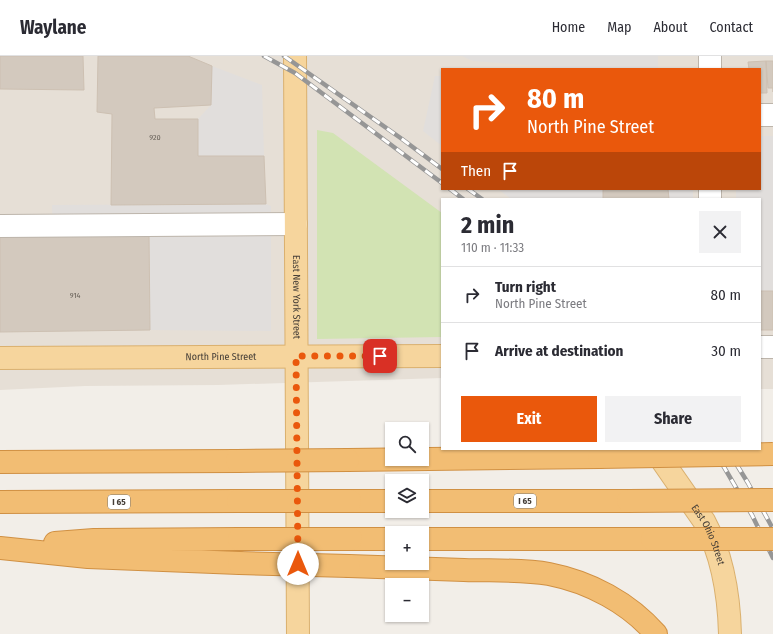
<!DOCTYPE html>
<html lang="en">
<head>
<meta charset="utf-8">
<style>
	body { margin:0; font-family:"Fira Sans Condensed",sans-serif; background:#f2f2f3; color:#2b2b33; height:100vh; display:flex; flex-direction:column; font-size:15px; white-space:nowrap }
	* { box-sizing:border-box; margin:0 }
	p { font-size:13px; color:#7c7c81 }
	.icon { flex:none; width:22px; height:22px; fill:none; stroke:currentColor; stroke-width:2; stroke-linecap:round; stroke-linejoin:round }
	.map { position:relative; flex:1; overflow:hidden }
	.panel { position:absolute; left:441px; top:142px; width:320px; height:252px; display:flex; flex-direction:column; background:#fff; border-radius:0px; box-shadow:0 1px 3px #0004 }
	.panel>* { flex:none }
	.top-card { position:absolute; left:441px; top:12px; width:320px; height:122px; border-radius:0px; box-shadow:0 1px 3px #0004; background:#ea580c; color:#fff; overflow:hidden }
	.controls { position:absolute; left:385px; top:366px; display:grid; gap:8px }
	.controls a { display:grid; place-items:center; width:44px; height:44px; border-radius:0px; background:#fff; box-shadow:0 1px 3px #0004; font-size:20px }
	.pin { position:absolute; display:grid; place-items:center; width:34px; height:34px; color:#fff; margin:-17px; border-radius:8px; box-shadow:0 2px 6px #0006 }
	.me { position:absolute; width:44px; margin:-22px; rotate:0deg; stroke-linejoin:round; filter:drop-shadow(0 0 3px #0008) }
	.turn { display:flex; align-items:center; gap:14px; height:84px; padding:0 20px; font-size:18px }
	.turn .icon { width:52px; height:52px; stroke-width:2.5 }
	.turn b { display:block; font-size:28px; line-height:34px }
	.then { display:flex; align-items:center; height:38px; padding:0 20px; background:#0003; gap:8px; font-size:15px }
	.round { display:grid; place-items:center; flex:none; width:42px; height:42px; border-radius:0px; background:#f2f2f3 }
	.headline { display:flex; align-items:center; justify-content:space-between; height:68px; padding:0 20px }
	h1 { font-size:24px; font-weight:700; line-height:30px }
	.cta { display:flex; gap:8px; margin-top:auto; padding:8px 20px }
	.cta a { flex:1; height:46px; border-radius:0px; background:#ea580c; color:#fff; font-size:16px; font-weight:700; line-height:46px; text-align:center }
	.cta a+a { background:#f2f2f3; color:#2b2b33 }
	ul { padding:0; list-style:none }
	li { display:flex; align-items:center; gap:12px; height:56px; padding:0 20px; border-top:1px solid #e1e1e2 }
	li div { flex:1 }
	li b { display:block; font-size:15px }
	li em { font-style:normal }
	header { display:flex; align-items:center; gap:24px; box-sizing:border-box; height:56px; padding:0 20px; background:#fff; border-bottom:1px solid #e1e1e2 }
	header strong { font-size:19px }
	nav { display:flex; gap:22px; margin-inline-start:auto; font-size:14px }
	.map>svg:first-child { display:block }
	.residential { fill:#e6dfd6; fill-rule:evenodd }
	.green { fill:#d2e3b3 }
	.parking { fill:#e1dedc }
	.building { fill:#d3c9be; stroke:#cdc0b2 }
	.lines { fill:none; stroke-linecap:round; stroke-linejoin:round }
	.minor-casing { stroke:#bdb5ab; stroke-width:24 }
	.major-casing { stroke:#dab06e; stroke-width:24 }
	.highway-casing { stroke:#d09043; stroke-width:24 }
	.minor { stroke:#fff; stroke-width:22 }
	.major { stroke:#f6d59d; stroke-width:22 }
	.highway { stroke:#f2bd73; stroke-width:22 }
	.rail-casing { stroke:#969696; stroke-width:4.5 }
	.rail { stroke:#fff; stroke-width:3; stroke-dasharray:9; stroke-linecap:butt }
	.highway-bridge-casing { stroke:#d09043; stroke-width:24; stroke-linecap:butt }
	.highway-bridge { stroke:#f2bd73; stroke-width:22 }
	.route { stroke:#ea580c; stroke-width:7; stroke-dasharray:0 12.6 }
	.labels { text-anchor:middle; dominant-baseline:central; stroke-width:3; stroke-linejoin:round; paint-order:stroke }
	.number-label { font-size:8px; fill:#686159 }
	.shield { fill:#fff; stroke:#7d7873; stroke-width:1 }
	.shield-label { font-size:9px; font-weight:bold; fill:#453e37 }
	.street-label { font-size:10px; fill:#453e37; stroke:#fff }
</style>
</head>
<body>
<header>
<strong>Waylane</strong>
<nav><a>Home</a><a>Map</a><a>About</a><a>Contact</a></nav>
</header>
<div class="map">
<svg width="773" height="578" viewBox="0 0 773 578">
	<rect width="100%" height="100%" fill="#f2eee8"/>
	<path class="residential" d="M0,0H773V333H760V143H442V322L218,329L85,330L0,334ZM442,13H760V133H442Z"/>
	<path class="green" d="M317,74L333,77L442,157V281L317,283Z"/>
	<path class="parking" d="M462,0H658V13H553L552,11L473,5Z
		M212,10L262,29L264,100H198V63L211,49Z
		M435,20H442V90L423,75Z
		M760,80H773V235H760V143H736V133H760Z
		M498,133H693V143H511Z
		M266,148L271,150V275L150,274L149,177L53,178L52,149Z"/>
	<path class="building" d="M0,0H83L84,34L0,33Z
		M98,0H188L212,10L211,49L154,52L155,63H198V100H264L266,148L111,149L112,58L97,56Z
		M766,5H773V36V32H768Z
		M766,5L767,37H760V13H749L748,6Z
		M603,133H668L669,143H603Z
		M149,177L150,274L0,276V179Z
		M760,235H773V274H760Z"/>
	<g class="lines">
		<g class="minor-casing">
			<path id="minor" d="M710,0V13
				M760,59H773
				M710,143V133
				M0,170L296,168
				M760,291H773"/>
		</g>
		<g class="major-casing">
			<g id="major">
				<path id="s1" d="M295,0L298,578"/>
				<path id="s2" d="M0,302L442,300"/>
				<path id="s3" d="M654,393L704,465C723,500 729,539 730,578"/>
			</g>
		</g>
		<g class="highway-casing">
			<path id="highway" d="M348,404L599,401
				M0,406L237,405
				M350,445H392
				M422,445H628
				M0,446L238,445
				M351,483H392
				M422,483H652
				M55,487L94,484L239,483
				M0,492L88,501L239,507
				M349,510C387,511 426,513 464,514C492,515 522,513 549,518C590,526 629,547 656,578"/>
		</g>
		<use href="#minor" class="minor"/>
		<use href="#major" class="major"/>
		<use href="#highway" class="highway"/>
		<g class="rail-casing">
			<path id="rail" d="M264,0L295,17L442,127
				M284,0L402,83L442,113
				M450,133L463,143
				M468,133L482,143
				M712,393L724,411L752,459L773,502
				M727,393L748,427L773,473"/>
		</g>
		<use href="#rail" class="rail"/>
		<g class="highway-bridge-casing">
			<path id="highway-bridge" d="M599,401L773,398
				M237,405L348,404
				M238,445H350
				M628,445L773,444
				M239,483H351
				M652,483H773
				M239,507L349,510"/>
		</g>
		<use href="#highway-bridge" class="highway-bridge"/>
	</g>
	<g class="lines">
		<path class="route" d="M298,508L296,300H380"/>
	</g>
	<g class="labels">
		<g class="number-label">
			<text x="155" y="81">920</text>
			<text x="75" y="239">914</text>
		</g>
		<g class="shield">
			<rect x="514" y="438" width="22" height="14" rx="3"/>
			<rect x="108" y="439" width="22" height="14" rx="3"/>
		</g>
		<g class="shield-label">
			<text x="525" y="445">I 65</text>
			<text x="119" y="446">I 65</text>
		</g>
		<g class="street-label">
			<text stroke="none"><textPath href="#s1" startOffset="241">East New York Street</textPath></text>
			<text stroke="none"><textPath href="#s2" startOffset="221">North Pine Street</textPath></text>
			<text stroke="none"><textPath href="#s3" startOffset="102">East Ohio Street</textPath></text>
		</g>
	</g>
</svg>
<div class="controls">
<a><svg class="icon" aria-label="search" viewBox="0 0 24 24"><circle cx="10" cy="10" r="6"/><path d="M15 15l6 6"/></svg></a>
<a><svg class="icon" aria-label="layers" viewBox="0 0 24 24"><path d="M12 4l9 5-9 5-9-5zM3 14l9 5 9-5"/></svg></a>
<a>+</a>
<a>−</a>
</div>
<div class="pin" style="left:380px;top:300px;background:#d93025"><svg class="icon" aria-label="arrive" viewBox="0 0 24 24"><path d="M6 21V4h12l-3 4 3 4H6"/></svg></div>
<svg class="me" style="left:298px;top:508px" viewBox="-20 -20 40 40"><circle r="19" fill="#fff"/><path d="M0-13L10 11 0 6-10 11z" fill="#ea580c"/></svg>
<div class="top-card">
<div class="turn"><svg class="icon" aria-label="right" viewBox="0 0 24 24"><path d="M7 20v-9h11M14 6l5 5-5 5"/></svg><div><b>80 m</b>North Pine Street</div></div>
<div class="then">Then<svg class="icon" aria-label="arrive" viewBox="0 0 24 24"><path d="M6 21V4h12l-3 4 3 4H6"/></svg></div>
</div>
<section class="panel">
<div class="headline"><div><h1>2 min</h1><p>110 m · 11:33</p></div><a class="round"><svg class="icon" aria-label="close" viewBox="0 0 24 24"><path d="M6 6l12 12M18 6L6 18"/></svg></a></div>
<ul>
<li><svg class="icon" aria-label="right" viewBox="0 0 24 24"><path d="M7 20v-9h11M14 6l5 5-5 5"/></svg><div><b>Turn right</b><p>North Pine Street</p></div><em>80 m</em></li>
<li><svg class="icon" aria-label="arrive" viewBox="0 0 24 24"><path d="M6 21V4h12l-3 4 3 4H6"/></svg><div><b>Arrive at destination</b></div><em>30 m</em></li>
</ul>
<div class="cta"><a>Exit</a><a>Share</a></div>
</section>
</div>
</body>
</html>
